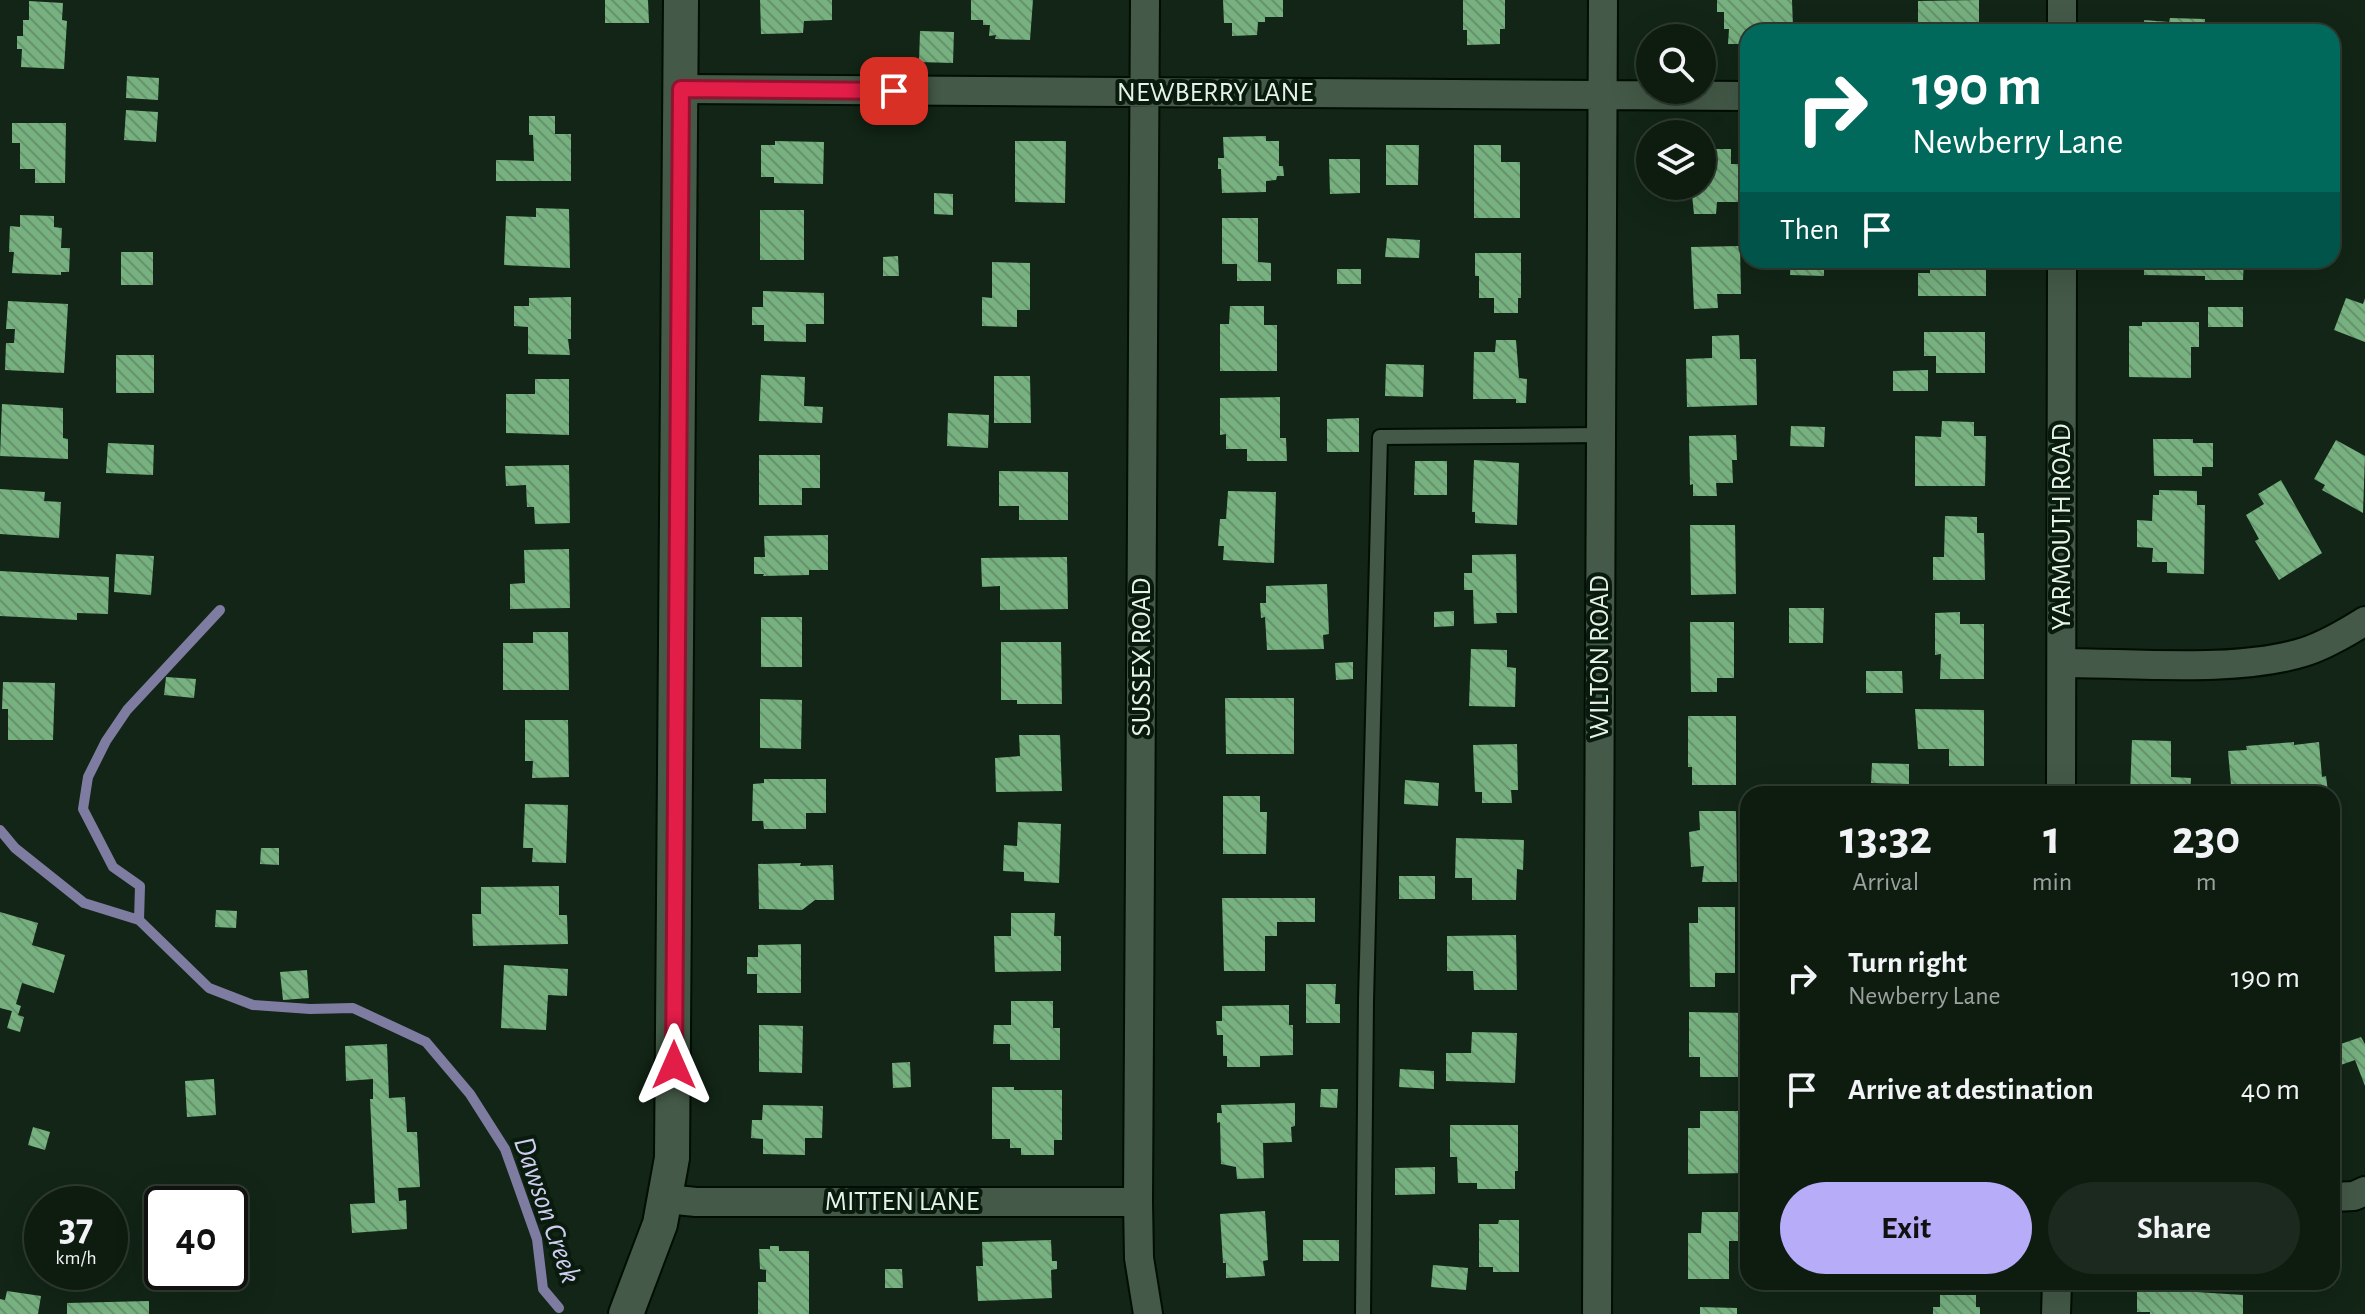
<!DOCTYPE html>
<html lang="en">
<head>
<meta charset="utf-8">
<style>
	body { margin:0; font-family:"Alegreya Sans",sans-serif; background:#1c291e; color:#f1f3f6; height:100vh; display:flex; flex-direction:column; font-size:30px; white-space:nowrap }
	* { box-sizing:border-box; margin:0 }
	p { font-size:26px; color:#9ba19f }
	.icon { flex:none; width:44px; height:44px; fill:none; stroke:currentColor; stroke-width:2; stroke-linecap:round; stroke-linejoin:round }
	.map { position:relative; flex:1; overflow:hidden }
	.panel { position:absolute; left:1740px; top:786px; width:600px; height:504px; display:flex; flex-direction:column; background:#0e1c10; border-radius:24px; box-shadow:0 8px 32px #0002,0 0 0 2px #2e3a30 }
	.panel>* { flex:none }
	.banner { position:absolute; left:1740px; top:24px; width:600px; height:244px; border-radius:24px; box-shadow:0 8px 32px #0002,0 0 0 2px #2e3a30; background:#00695c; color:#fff; overflow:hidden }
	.fabs { position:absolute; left:1636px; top:24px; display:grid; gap:16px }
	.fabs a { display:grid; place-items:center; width:80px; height:80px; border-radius:50%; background:#0e1c10; box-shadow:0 8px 32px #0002,0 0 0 2px #2e3a30; font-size:40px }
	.speed { position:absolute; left:24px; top:1186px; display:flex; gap:16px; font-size:40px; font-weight:700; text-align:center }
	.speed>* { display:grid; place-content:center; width:104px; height:104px; border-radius:50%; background:#0e1c10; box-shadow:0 8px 32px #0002,0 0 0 2px #2e3a30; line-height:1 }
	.speed small { font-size:20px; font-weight:400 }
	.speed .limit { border:4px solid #111; border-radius:12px; background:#fff; color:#111 }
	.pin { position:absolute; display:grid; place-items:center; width:68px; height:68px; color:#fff; margin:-34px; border-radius:16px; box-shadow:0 4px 12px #0006 }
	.me { position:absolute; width:88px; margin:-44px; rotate:0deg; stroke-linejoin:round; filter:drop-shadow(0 0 6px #0008) }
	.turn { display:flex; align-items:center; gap:28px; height:168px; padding:0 40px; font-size:36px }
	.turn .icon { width:104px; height:104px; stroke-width:2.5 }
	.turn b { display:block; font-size:56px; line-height:68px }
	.then { display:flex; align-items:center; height:76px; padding:0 40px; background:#0003; gap:16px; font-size:30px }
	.eta { display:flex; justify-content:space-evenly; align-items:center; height:136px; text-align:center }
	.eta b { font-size:48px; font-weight:700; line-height:56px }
	.primary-button { display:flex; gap:16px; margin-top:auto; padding:16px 40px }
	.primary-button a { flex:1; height:92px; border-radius:48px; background:#b6acf8; color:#111; font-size:32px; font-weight:700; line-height:92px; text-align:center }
	.primary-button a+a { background:#1c291e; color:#f1f3f6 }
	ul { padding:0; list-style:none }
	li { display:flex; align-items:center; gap:24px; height:112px; padding:0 40px }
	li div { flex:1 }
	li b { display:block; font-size:30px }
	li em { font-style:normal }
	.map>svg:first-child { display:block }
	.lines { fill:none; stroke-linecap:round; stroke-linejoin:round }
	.stream { stroke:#7f7ca2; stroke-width:10 }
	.building { fill:url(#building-back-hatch) }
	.service-casing { stroke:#010e03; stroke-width:18 }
	.minor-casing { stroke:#010e03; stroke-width:32 }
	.tertiary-casing { stroke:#010e03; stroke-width:38 }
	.service { stroke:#445947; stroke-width:14 }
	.minor { stroke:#445947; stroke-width:28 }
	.tertiary { stroke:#445947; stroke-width:34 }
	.route-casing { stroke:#92132f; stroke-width:20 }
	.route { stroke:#e11d48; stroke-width:14 }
	.labels { text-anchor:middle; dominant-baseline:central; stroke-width:8; stroke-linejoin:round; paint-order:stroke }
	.street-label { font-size:28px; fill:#e7f3e9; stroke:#091b0d }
	.water-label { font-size:30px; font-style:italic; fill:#d0cdf1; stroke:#091b0d }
</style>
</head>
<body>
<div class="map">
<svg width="2365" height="1314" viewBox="0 0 2365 1314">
	<defs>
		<pattern id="building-back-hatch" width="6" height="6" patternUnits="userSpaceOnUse" patternTransform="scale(2)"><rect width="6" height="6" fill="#76b17f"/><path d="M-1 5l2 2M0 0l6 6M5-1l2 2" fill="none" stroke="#67926e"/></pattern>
	</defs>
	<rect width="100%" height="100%" fill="#122516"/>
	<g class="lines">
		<path class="stream" d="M0,830L15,848L84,903L139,920L209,988L253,1005L310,1009L353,1008L426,1042L470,1094L505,1149L537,1239L543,1289L559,1308
			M139,920L140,886L113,867L83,809L88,777L106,741L127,710L220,610"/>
	</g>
	<path class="building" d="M605,0H648L649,23H605Z
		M760,0H832V20L804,21L803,33L761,34Z
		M971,0H1033L1030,40L995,39L996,35L989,36L990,25H983V20H971Z
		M1223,0H1283V17H1265V22H1258L1257,35L1232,36V23H1224Z
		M1463,0H1505V29H1500V44L1467,45V30H1463Z
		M1717,0H1792L1793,27H1768V32H1748V44H1728L1729,29H1724V12H1717Z
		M1979,0V32H1918V1Z
		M29,1L63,3L62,20L67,21L64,69L21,67L22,49H17V36H23V20H29Z
		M2170,18L2205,19V32H2144V20L2169,22Z
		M920,31L954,32L953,63L919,62Z
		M127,76L159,78L158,100L126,98Z
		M126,110L158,112L156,142L124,140Z
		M529,116H555V134H571V181H496V160L534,161L533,135H529Z
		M12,123H66L65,183H35V169H20V143H12Z
		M1266,136V141H1279V166H1283L1284,176H1277L1276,180L1266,181V192L1222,193L1221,169H1218V158H1224L1223,137Z
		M775,141L824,142L823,184L774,183V177H761V145H775Z
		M1015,141H1066L1065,203L1015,202Z
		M1386,145H1419L1418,185H1386Z
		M1474,145H1501V162H1520V218H1474Z
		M1702,149H1731V164H1742L1741,161L1748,160V202H1717L1716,214H1694L1691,186H1702Z
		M1329,159H1360V193L1330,194Z
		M934,193L953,194V215L934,214Z
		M536,208L569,209L570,268L504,265L506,216L536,217Z
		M760,210H804V260H760Z
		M20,215L54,216V227L62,228L61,248H70L69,272H61V275L12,273L14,252H9L10,226L20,227Z
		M1222,218H1258V262L1271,263V281H1237V264H1222Z
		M1387,238L1420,240L1419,258L1385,257Z
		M1740,246L1741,294H1717L1718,308L1694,309L1691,247Z
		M121,252H153V285H121Z
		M1475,253H1521V298H1518V313H1494V298H1479V276H1475Z
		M898,256L899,276H883V257Z
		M1791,260H1824V276L1790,275Z
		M1930,260H1986V296H1918V273H1930Z
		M2144,260H2244L2243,280H2205V276L2144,275Z
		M992,262L1030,263V310H1017V327L982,326V297L992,298Z
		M1337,269H1361V284H1337Z
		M763,291L824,293V324H806V342L764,341V325H752V307H763Z
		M571,297V339H568L570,355L528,354V327L514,326V306H529V298Z
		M2346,298L2363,304L2365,298V342L2334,330Z
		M8,301L68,304L64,373L5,370L6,343H14L15,329H6Z
		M1230,306H1264V325H1277V371H1220V324H1229Z
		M2208,307H2243V327H2208Z
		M2142,322H2199V347H2191V378L2129,377V326H2142Z
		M1924,332H1985V373H1936V356H1924Z
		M1739,335L1740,359H1756L1757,405L1687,407L1686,359L1712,358V336Z
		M1496,340H1516L1519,378L1527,379L1526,403H1516V399H1473L1474,352H1495Z
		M116,355H154V393H116Z
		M1386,364L1424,365L1423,397L1385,396Z
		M1928,370V391H1893V371Z
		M761,375L805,377L804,406L823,407L822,423L759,421Z
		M994,376H1030L1031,423H994Z
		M535,379H569V435L506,433V394H535Z
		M1280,397V438H1286L1287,461H1247V449H1226V434L1220,435V398Z
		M2,404L63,408V438L68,439V459L0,456Z
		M948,413L989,415L988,448L947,446Z
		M1359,418V452H1327V419Z
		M1942,421L1974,422V436H1986L1985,486H1915V436L1941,437Z
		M1791,426L1825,427L1824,447L1790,446Z
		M1736,435L1737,460H1732L1733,483H1716L1717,496H1693V484L1690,485L1689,436Z
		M2153,439H2193V443H2213V467H2202V476H2154Z
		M2336,440L2365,456L2363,513L2322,490L2325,485L2314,479Z
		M108,443L154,445L153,475L106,473Z
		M759,455H820V488H802V505H759Z
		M1474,460L1519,463L1517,525L1475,523V512H1472Z
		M1415,461H1447V495H1414Z
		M569,465L570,523L535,524L534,507H527L526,485L506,486L505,466Z
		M999,471L1068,472V520H1019V506H999Z
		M2281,480L2322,553L2279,580L2255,541L2259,539L2246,515L2264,504L2258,494Z
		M0,489L45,492L44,501L61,502L59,538L0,534Z
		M2159,490L2197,491V505H2205L2204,574L2167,573V562H2152L2153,548L2137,547V520L2152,521L2153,495H2159Z
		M1228,491L1276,492L1274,563L1223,560L1224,546H1218L1220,519H1226Z
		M1945,516L1977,517V533H1984L1985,580H1933V557H1944Z
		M1690,525H1735L1736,594L1691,595Z
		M828,535V570H809V575L763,576L764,574H754V557H765L764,536Z
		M569,549L570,608L510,609V584L525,583L524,550Z
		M116,554L154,556L151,595L114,592Z
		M1516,554L1517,613H1496L1497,623L1474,624L1473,590H1464V573H1472V555Z
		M1067,557L1068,609L1000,610V586L982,587L981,558Z
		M0,571L109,577L108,614L77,613V620L0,616Z
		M1327,584L1329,634L1323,635L1324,649L1267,650L1265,617L1261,618L1260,603H1266V586Z
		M1789,608H1824L1823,643H1789Z
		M1454,611V626L1434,627V612Z
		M1960,612V624H1984V679H1940L1941,654L1935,655V613Z
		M761,617H802V667H761Z
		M1690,622H1734V678H1717V692H1691Z
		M533,632H568L569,690H503V643H533Z
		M1001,642H1061L1062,704H1017V700H1001Z
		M1471,649L1507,650V667L1516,668L1515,707L1469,706Z
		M1353,662V679L1336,680L1335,663Z
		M1866,671H1902L1903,693H1866Z
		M166,677L196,679L194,698L164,695Z
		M3,682L55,683L53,740H8V709H2Z
		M1225,698H1294V754H1226Z
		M760,699L802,700L801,749L760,748Z
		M1915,709L1984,710V766H1949V749H1918Z
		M1688,716H1736V785H1692V767H1688Z
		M525,720H568L569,777L532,778L533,761H525Z
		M1019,735H1060L1062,791L996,792L995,758L1020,756Z
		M2132,740L2171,741V777L2191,778L2190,794H2130Z
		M2294,742V745L2319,742L2322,777L2326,776L2328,792L2282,794V784L2249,787V784L2231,785L2228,751L2247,750L2246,746Z
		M1517,744L1518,790H1511L1512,803H1482V792H1475L1473,745Z
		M1872,763L1909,764V784L1871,783Z
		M764,779H826V813H806V829H764L763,821H752L753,784L764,783Z
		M1405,780L1439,783L1438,806L1404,804Z
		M1223,796H1260V812H1267L1266,854H1223Z
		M525,804L568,805L566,863L532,862L533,848H523Z
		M1699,811H1736L1737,882H1702L1704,866L1691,867L1689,832L1700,830Z
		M1018,822L1061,824L1059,883L1024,881V872L1003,871L1004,845L1017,846Z
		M1456,838L1524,840L1523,870L1517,869L1516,900H1472V878H1455Z
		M261,848H279V865L260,864Z
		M801,863L800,866L833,865L834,900H815L802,910L759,909L758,864Z
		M1399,876H1435V899H1399Z
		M559,886V915H567L568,944L473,946L472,914H481V887Z
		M1222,898H1315V922H1277V936H1265V971H1224Z
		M1698,907H1735V973H1715V987H1690L1689,923H1698Z
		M216,910L237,911L236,928L215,927Z
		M0,912L38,923L32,945L65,955L54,993L22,983L16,1004L21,1006L18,1015L24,1017L20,1032L7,1028L12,1011L0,1008Z
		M1011,913H1055L1054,936H1061V971L995,972L994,936H1011Z
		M1516,935L1517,990H1474L1473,971H1447V936Z
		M801,944V993H757V974H747V957H758V945Z
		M504,965L568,969L567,996L548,995L546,1030L501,1028Z
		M307,970L309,998L283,1000L280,972Z
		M1306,984H1336L1335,1004H1340V1023H1306Z
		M1011,1001H1053V1028H1060V1060H1010V1044H993L994,1025H1011Z
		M1289,1005V1025H1293V1055L1260,1056V1067H1227V1056H1223V1035H1217L1216,1021H1222V1006Z
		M1689,1012L1748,1013V1077H1700V1057H1689Z
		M759,1025L803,1026L802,1073L759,1072Z
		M1472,1032L1517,1033L1515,1083L1446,1081V1053H1471Z
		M2361,1037L2365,1044V1086L2355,1060L2332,1068V1039L2335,1046Z
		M387,1044L389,1098L405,1097L407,1132H417L420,1187L398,1188L399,1201L406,1200L407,1229L352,1233L350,1204L375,1203L370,1099H373V1079L346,1081L345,1046Z
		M910,1062L911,1087L893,1088L892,1063Z
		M1400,1069L1434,1071V1089L1399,1087Z
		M214,1079L216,1115L187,1117L185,1081Z
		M992,1087H1014V1090H1062V1140H1054V1155H1021V1148H1010V1139H992Z
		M1321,1089H1338L1337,1108L1320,1107Z
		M1295,1103V1126L1291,1127L1292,1142L1263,1143L1264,1178L1237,1179L1236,1167L1221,1164L1220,1122L1217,1123V1113H1222L1221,1105Z
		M763,1105L823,1106L822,1138H805V1155L763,1154V1139L751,1138L752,1120H762Z
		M1700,1111H1748V1173L1688,1174V1128H1700Z
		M1450,1125H1518V1171H1515V1189H1477V1183H1458L1457,1157H1450Z
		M33,1127L50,1132L45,1150L28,1145Z
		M1435,1167V1194L1395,1195V1168Z
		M1265,1211L1268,1260L1263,1261L1265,1276L1226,1278V1263H1223L1220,1214Z
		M1702,1212H1739L1738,1241H1729V1279H1688V1233H1701Z
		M1499,1220H1519V1272H1493V1267H1479V1224H1498Z
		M1051,1240L1052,1261H1057V1269L1051,1270L1052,1298L978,1301L976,1266H983L982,1242Z
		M1303,1240H1339V1261H1303Z
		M770,1246H779V1251H809V1314H758V1282H766V1270L760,1269L759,1249H770Z
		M1433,1265L1468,1268L1466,1290L1431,1287Z
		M885,1269H902L903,1288H885Z
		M2137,1282H2196V1292L2243,1295V1314H2150V1312H2137Z
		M7,1291L41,1296L38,1314H0V1299L5,1300Z
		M1940,1295H1976V1307H1980V1314H1933V1307H1940Z
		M149,1301V1314H67V1303Z
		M1700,1307L1737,1308V1314H1700Z"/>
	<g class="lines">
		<g class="service-casing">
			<path id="service" d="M1363,1314L1366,1001L1380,437L1601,435"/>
		</g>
		<g class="minor-casing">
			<path id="minor" d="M1145,0L1138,1202L1139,1258L1148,1314
				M2062,32V0
				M681,89L1748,96
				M2062,663C2134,663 2237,673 2304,652C2326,645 2346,633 2365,621
				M2061,794L2062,260
				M2332,1197L2354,1196L2365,1191
				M666,1199L696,1202H1138
				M1597,1314L1603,0
				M2056,1314L2057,1282"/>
		</g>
		<g class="tertiary-casing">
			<path id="tertiary" d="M626,1314L660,1224L672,1158L681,0"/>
		</g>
		<use href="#service" class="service"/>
		<use href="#minor" class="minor"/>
		<use href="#tertiary" class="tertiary"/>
	</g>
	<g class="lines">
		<g class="route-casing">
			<path id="route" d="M674,1065L681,89L894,91"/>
		</g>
		<use href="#route" class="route"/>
	</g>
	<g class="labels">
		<g class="street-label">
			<text x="1215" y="93">NEWBERRY LANE</text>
			<text transform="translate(2062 527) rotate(-90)">YARMOUTH ROAD</text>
			<text transform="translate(1142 657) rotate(-90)">SUSSEX ROAD</text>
			<text transform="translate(1600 657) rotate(-90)">WILTON ROAD</text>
			<text x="902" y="1202">MITTEN LANE</text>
		</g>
		<g class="water-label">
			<text transform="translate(547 1210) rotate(71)">Dawson Creek</text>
		</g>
	</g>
</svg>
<div class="fabs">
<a><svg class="icon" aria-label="search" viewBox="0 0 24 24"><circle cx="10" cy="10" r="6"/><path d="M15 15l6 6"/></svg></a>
<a><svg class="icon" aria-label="layers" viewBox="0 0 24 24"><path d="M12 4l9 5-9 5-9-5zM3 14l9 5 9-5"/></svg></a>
</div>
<div class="speed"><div>37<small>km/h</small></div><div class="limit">40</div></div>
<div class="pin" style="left:894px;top:91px;background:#d93025"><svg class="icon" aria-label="arrive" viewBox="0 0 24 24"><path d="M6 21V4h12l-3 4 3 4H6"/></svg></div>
<svg class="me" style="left:674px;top:1065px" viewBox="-20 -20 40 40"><path d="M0-17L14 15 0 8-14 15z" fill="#e11d48" stroke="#fff" stroke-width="4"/></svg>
<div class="banner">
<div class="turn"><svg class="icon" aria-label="right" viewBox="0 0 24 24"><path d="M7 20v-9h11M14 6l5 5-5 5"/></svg><div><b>190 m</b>Newberry Lane</div></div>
<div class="then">Then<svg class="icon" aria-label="arrive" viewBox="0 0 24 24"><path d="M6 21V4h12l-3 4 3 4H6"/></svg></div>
</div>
<section class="panel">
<div class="eta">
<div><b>13:32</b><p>Arrival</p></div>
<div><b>1</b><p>min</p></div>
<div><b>230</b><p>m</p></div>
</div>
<ul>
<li><svg class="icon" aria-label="right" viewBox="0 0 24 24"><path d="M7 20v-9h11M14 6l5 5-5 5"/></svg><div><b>Turn right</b><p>Newberry Lane</p></div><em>190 m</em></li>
<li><svg class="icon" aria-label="arrive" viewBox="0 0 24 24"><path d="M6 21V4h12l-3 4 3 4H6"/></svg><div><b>Arrive at destination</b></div><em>40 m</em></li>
</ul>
<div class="primary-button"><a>Exit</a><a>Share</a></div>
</section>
</div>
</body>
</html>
